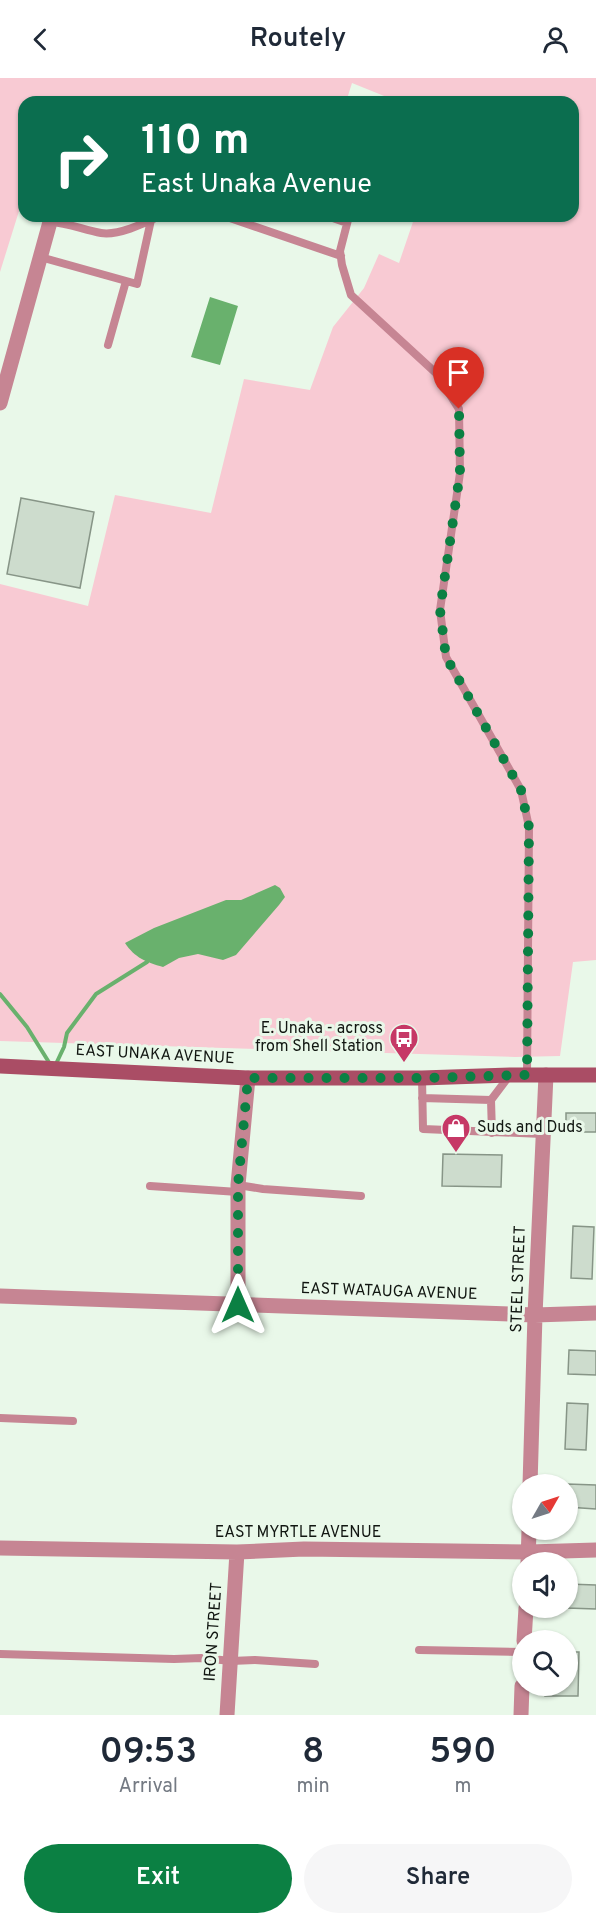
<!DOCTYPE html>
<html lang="en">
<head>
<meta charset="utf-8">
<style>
	body { margin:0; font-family:Overpass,sans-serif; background:#f6f6f7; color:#1f2937; height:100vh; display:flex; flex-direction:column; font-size:22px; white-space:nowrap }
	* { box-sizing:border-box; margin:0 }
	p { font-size:20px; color:#747a83 }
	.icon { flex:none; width:33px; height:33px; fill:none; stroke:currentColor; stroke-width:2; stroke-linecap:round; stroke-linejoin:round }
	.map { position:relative; height:1637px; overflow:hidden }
	.drawer { display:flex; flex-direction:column; background:#fff; flex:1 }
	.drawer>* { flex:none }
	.top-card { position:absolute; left:18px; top:18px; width:561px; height:126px; border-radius:18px; box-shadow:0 2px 4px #0004; background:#0b6e4f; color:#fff; overflow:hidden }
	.needle { width:39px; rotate:51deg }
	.controls { position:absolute; left:512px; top:1396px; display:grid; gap:12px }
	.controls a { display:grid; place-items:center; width:66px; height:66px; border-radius:50%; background:#fff; box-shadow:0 2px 4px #0004; font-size:30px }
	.pin { position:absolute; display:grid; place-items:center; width:51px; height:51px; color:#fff; margin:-62px -26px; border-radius:50% 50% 50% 0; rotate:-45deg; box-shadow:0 0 6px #0007 }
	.pin .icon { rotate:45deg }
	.me { position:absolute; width:66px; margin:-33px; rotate:0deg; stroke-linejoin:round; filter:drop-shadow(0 0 4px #0008) }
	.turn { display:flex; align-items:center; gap:21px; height:126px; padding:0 24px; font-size:27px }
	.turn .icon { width:78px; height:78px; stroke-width:2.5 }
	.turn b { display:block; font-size:42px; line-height:51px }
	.eta { display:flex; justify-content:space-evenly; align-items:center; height:102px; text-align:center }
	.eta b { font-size:36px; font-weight:600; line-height:42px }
	.cta { display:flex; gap:12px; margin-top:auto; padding:12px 24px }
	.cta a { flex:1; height:69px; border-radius:36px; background:#0b8043; color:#fff; font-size:24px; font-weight:600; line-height:69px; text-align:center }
	.cta a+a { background:#f6f6f7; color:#1f2937 }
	header { display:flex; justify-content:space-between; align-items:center; height:78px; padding:0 24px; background:#fff; font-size:27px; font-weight:600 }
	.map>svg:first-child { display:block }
	.green { fill:#f8cad3 }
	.water { fill:#69b16d }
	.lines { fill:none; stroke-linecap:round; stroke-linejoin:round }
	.stream { stroke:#69b16d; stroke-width:4 }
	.building { fill:#cddccd; stroke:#879587; stroke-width:1.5 }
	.service { stroke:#c68593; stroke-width:8 }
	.minor { stroke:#c68593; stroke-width:15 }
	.secondary { stroke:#aa4d65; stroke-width:15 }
	.route { stroke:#0b8043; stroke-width:10; stroke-dasharray:0 18 }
	.labels { text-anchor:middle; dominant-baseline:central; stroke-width:6; stroke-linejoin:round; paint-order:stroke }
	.poi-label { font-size:16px; fill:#111611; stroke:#e9f8e9; text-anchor:end }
	.street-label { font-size:16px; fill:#111611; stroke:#e9f8e9 }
</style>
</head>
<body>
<header><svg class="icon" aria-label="back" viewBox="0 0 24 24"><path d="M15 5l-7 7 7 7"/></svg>Routely<svg class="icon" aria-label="person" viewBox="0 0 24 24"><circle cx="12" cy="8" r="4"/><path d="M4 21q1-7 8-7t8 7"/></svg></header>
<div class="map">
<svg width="596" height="1637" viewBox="0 0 596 1637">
	<rect width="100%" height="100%" fill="#e9f8e9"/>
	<path class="green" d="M0,0H596V882L573,884L560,978L515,979L0,963V506L88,528L115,417L211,435L244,301L310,312L333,249L364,210L379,176L399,185L415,138H573V24H399L352,5L346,24H24V117L0,194Z"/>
	<path class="water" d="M210,219L238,228L220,287L191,279Z
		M275,807L280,810L285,819L279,827L236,877L223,882L198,876L179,880L163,889C146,884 135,880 125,865L154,850L226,822H241Z"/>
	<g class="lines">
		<path class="stream" d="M0,916L27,949L50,986
			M55,988L64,969L67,955L96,916L147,884"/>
	</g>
	<path class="building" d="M21,420L94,434L80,510L7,496Z
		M566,1035H596V1054H566Z
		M443,1076L502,1077L501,1109L442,1108Z
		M573,1148L594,1149L592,1201L571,1200Z
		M569,1272L596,1273V1297L568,1296Z
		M567,1325L588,1326L586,1372L565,1371Z
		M567,1406L596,1407V1431L567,1429Z
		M567,1506L596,1507V1531L567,1530Z
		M567,1574H579L578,1618H545V1608H567Z"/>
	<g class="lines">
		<path class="service" d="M224,138L341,178
			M327,138L347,145
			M349,138L340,173L342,187L351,217L437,296L459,331L460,395L440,532L446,579L521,712L529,749L527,997
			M50,144C68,145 84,152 101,155C118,158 145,145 160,138
			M40,179L137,206L151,142
			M108,267L126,203
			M422,1000L423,1051L543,1056
			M422,1020L491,1022L492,1055
			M491,1022L510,997
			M238,1107L263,1111L361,1118
			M150,1108L238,1114
			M0,1340L73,1343
			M419,1572L522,1574
			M0,1576L174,1581L202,1580L231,1583L255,1582L315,1586"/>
		<path class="minor" d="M0,325L50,144
			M0,1218L535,1237L596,1235
			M238,1227V1107L248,1000
			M530,1407L535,1237L546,997
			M0,1470L237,1474L304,1471L529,1474L596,1472
			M528,1485L529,1452
			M524,1563L526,1530
			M227,1637L237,1474
			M521,1637L522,1608"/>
		<path class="secondary" d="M0,988L248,1000H422L510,997H596"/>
	</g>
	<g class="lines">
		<path class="route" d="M238,1227V1107L248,1000H422L527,997L529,749L521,712L446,579L440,532L460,395L459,331"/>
	</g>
	<defs>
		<g id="bus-pin" transform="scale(1.5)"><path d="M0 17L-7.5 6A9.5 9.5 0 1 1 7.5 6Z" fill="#c63866" stroke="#e9f8e9"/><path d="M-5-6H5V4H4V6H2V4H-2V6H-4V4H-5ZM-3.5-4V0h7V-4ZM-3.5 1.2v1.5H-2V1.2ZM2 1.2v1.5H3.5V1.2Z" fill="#fff"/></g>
		<g id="shop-pin" transform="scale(1.5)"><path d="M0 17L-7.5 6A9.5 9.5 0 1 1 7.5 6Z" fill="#c63866" stroke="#e9f8e9"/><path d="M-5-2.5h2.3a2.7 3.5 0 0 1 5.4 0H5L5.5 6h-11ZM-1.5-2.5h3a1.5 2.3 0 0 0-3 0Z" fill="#fff"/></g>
	</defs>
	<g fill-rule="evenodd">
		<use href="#bus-pin" x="404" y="960"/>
		<use href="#shop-pin" x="456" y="1050"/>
	</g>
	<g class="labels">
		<g class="poi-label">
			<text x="383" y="951">E. Unaka - across<tspan x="383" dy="18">from Shell Station</tspan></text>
			<text x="477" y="1050" text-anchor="start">Suds and Duds</text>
		</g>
		<g class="street-label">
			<text transform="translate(155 977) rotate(3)">EAST UNAKA AVENUE</text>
			<text transform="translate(519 1201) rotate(-88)">STEEL STREET</text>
			<text transform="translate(389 1214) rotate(2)">EAST WATAUGA AVENUE</text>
			<text x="298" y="1455">EAST MYRTLE AVENUE</text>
			<text transform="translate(214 1554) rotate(-86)">IRON STREET</text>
		</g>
	</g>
</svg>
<div class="controls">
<a><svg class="needle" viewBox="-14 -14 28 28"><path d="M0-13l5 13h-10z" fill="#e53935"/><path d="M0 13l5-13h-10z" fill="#747a83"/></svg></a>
<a><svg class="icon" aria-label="sound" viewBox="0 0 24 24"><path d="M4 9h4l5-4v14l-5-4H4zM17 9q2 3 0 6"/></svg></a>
<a><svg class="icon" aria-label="search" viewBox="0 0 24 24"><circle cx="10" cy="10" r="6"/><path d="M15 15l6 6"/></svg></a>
</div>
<div class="pin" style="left:459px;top:331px;background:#d93025"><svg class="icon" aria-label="arrive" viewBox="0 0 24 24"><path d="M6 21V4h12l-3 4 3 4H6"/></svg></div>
<svg class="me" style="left:238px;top:1227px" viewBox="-20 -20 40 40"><path d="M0-17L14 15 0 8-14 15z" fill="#0b8043" stroke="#fff" stroke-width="4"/></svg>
<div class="top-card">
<div class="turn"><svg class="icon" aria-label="right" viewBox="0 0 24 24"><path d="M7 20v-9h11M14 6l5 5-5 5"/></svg><div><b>110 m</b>East Unaka Avenue</div></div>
</div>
</div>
<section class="drawer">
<div class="eta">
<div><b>09:53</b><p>Arrival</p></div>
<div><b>8</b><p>min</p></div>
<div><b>590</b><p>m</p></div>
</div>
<div class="cta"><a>Exit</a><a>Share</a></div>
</section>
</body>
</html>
